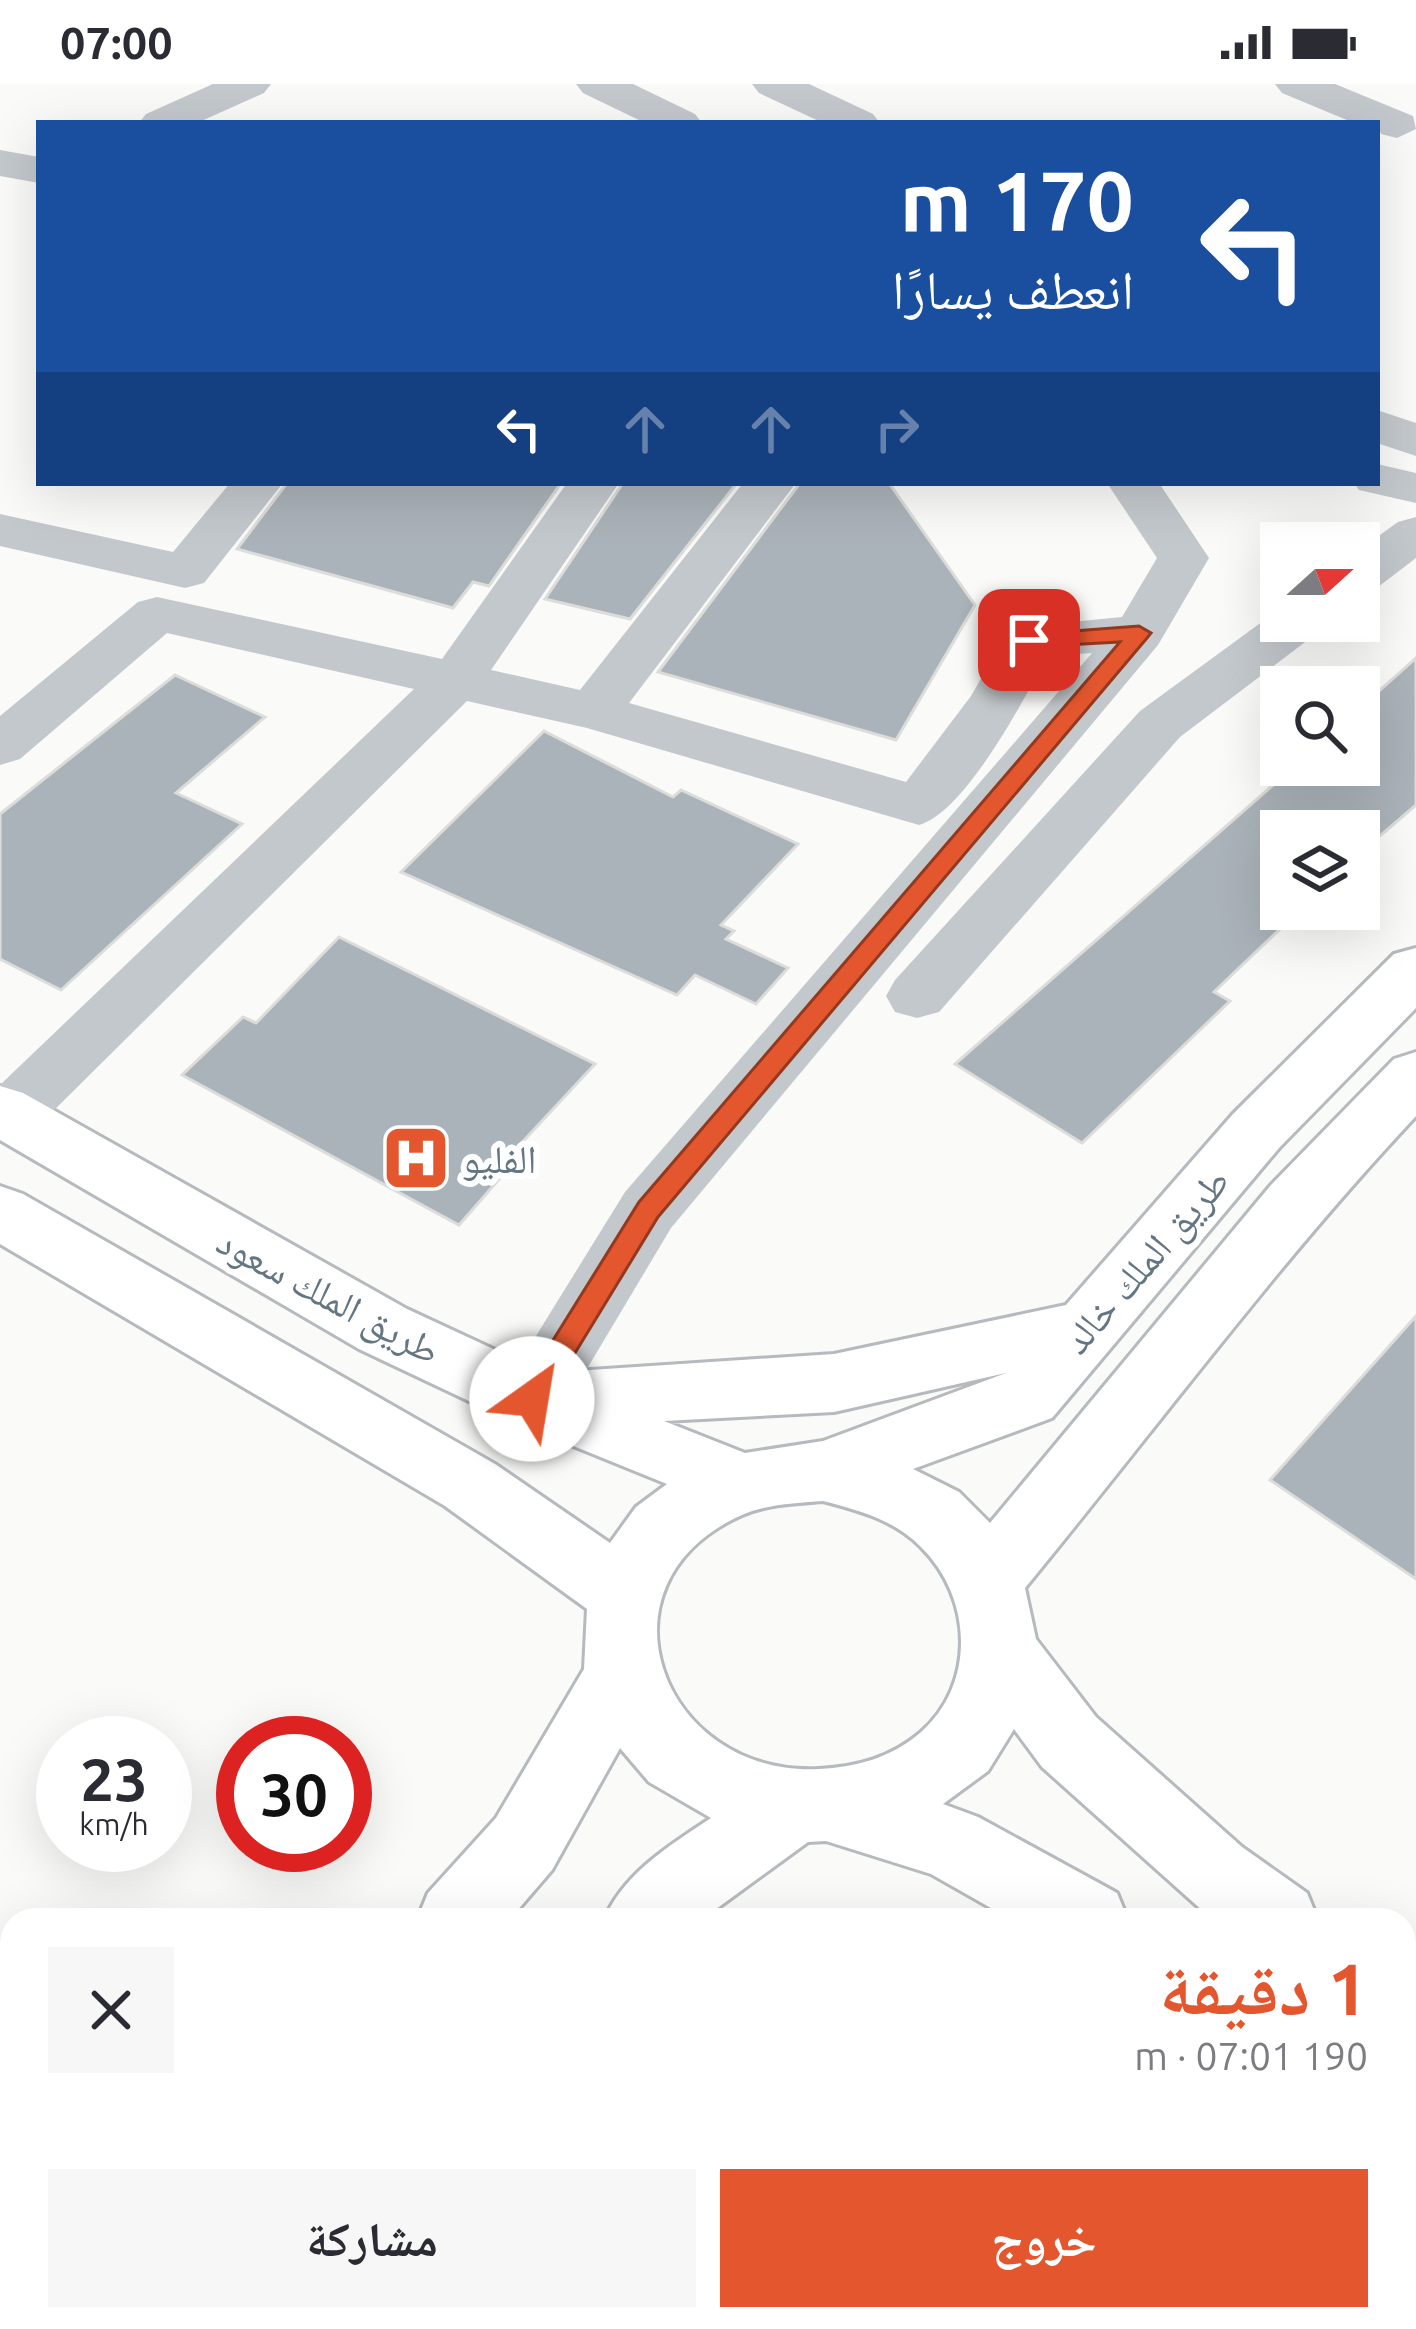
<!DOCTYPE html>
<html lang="ar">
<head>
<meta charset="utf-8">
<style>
	body { margin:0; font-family:Ubuntu,"Noto Naskh Arabic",sans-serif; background:#f7f7f7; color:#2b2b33; direction:rtl; height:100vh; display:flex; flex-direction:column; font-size:45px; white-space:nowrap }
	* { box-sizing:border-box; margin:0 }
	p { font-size:39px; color:#7c7c81 }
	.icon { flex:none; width:66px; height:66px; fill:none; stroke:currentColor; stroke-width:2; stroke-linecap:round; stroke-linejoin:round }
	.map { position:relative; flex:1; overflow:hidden; direction:ltr }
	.side { position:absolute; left:0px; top:1824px; width:1416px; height:423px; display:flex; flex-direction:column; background:#fff; border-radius:36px 36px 0 0; box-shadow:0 12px 48px #0002; direction:rtl }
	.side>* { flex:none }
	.top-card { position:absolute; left:36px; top:36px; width:1344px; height:366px; border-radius:0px; box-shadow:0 12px 48px #0002; direction:rtl; background:#1a4fa0; color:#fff; overflow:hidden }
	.needle { width:78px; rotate:69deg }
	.controls { position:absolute; left:1260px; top:438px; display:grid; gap:24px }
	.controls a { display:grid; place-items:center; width:120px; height:120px; border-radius:0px; background:#fff; box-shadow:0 12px 48px #0002; font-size:60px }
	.speed { position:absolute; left:36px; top:1632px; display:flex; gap:24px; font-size:60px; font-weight:700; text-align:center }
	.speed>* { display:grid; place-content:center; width:156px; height:156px; border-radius:50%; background:#fff; box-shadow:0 12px 48px #0002; line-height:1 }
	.speed small { font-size:30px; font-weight:400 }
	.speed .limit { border:18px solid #d22; background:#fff; color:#111 }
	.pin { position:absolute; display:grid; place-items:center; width:102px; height:102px; color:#fff; margin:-51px; border-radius:24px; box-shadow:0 6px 18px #0006 }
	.me { position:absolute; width:132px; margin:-66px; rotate:32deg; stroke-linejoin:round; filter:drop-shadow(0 0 9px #0008) }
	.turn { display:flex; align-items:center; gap:42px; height:252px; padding:0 48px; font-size:54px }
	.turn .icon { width:156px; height:156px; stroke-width:2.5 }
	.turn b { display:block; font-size:84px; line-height:102px }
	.lanes { display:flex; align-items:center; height:114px; padding:0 48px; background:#0003; justify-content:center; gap:60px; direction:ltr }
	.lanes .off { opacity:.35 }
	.round { display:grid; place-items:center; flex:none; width:126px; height:126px; border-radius:0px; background:#f7f7f7 }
	.headline { display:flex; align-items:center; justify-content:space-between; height:204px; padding:0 48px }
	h1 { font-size:72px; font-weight:700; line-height:90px; color:#e4572e }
	.action { display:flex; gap:24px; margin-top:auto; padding:24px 48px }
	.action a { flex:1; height:138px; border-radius:0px; background:#e4572e; color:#fff; font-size:48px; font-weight:700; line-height:138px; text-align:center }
	.action a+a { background:#f7f7f7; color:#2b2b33 }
	.status { display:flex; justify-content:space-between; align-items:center; height:84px; padding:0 60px; background:#fff; direction:ltr }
	.status svg { height:33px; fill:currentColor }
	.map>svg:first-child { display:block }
	.building { fill:#aab3b9; stroke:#dcdcda; stroke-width:3 }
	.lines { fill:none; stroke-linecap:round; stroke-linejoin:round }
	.major-casing { stroke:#b5babe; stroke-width:6 }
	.minor { fill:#c3c8cc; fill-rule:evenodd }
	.major { fill:#fff; fill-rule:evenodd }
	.route { fill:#e4572e; stroke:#94391e; stroke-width:3 }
	.labels { text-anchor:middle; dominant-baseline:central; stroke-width:12; stroke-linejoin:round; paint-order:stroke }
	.poi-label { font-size:39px; fill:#657683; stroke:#fff; text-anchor:start }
	.street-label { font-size:39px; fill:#657683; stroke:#fff }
</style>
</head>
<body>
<div class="status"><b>07:00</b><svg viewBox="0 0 49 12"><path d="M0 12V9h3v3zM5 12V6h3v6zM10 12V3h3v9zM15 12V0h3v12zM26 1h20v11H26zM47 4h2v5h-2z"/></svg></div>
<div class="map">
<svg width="1416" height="2245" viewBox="0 0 1416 2245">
	<rect width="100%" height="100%" fill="#fafaf8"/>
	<path class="building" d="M287,399H561L489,502L473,498L453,524L237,465Z
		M623,399H737L630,535L545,515Z
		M800,399H889L975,521L896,656L658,588Z
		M1416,574V721L1359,770V747H1281V825H1301L1214,908L1230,917L1082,1059L955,980L1296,681H1359V625Z
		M175,591L265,633L176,709L242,740L61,906L0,875V730Z
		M544,647L673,713L681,706L798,760L721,841L734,847L726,855L788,884L756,920L695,891L677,911L401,788Z
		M339,853L595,980L515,1066L522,1069L459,1141L182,991L243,933L256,939Z
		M1416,1232V1495L1270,1396Z"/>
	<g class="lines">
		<g class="major-casing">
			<path id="major" d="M1416,864V924L1279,1064L1052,1334L913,1385L959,1408L990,1439L1271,1101L1394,975L1416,968V1032C1276,1181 1155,1346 1025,1504L1036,1555L1096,1633L1242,1763L1307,1809L1318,1836H1213L1042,1683L1014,1645L988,1687L943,1720L978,1733L1117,1809L1128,1836H1012L931,1790L826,1757L808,1758L701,1836H604C624,1789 669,1762 711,1734L649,1698L620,1664L552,1786L509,1836H417L428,1809L496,1734L584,1585L587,1525L445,1422L0,1160V1102L23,1110L495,1380L610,1459L636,1423L667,1400L507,1335L359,1265L0,1056V1002L23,1009L407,1225L545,1289L834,1270L1066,1221L1233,1030L1394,870ZM1006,1289L823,1357L745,1369L664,1337L834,1328ZM823,1417C858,1426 895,1436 921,1463C973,1514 976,1601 920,1649C890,1674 857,1683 819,1685C663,1693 587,1500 742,1431C767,1420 797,1419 823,1417Z
				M1404,1890L1416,1895V1979L1404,1974Z
				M1404,2027L1416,2032V2122L1404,2117Z
				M26,2235H120L116,2245H22Z
				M208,2235H301L297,2245H204Z"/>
		</g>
		<path class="minor" d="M213,0H271L264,9L197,39H139L146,30Z
			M576,0H633L695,30L702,39H645L583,9Z
			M752,0H809L873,30L880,39H823L759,9Z
			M1275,0H1335L1413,32L1416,45L1397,54L1381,50L1377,39H1354L1282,9Z
			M0,66L39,73V99L0,92Z
			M1377,326L1416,339V372L1377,359Z
			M1377,380L1416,389V419L1359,406L1354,399H1377Z
			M230,399H283L204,499L185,504L0,462V430L173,468Z
			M567,399H619L491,586L580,606L743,399H796L629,619L906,698L971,612L1010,544L1122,533L1157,474L1107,399H1159L1209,474L1158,561L671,1144L557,1335L532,1344L507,1335L497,1315L625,1108L1092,569L1047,572C1024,616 965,728 919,741L587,644L467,617L32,1048L0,1052V1001L414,605L167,549L20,675L0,681V632L138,518L157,513L442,575Z
			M1416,433V474L1378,503L1359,508V466L1398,438Z
			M1281,524V537H1325L1317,549L1180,653L939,928L917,934L895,928L886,912L895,896L1140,627Z
			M1416,2132L1414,2245H1322L1326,2235H1404V2137Z"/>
		<use href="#major" class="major"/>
	</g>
	<path class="route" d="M1139,542L1151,549L1147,554L658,1133L542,1323H522L517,1315L522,1306L639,1118L1120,558L1029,563L1018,556L1021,551Z"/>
	<defs>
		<g id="hospital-square" transform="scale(3.45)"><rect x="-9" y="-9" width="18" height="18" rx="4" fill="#e4572e" stroke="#fff"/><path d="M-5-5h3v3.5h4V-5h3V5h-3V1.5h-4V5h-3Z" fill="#fff"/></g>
	</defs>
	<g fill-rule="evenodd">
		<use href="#hospital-square" x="416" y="1074"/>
	</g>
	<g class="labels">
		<g class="poi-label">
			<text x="462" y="1074">الفليو</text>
		</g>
		<g class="street-label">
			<text transform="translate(1145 1176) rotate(-49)">طريق الملك خالد</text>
			<text transform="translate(329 1211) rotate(28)">طريق الملك سعود</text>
		</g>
	</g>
</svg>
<div class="controls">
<a><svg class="needle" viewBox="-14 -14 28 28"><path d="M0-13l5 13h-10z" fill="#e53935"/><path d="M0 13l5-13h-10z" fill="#7c7c81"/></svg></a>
<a><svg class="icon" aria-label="search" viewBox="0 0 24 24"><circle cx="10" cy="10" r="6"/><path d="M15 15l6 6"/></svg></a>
<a><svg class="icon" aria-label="layers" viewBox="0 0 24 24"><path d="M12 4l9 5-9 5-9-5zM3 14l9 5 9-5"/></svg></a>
</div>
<div class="speed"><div>23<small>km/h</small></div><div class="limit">30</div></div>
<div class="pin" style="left:1029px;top:556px;background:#d93025"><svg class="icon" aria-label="arrive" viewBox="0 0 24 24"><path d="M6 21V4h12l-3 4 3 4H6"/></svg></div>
<svg class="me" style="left:532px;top:1315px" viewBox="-20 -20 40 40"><circle r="19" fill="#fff"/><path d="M0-13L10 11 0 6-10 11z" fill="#e4572e"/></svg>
<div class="top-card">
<div class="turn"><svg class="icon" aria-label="left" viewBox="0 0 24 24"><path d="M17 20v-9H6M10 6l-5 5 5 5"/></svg><div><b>170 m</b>انعطف يسارًا</div></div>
<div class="lanes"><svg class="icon" aria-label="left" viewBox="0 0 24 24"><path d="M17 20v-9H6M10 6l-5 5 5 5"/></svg><svg class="icon off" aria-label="ahead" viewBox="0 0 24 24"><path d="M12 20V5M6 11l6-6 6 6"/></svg><svg class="icon off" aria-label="ahead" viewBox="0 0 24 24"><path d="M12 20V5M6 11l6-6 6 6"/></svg><svg class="icon off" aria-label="right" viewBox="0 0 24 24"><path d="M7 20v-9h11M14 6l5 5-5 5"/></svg></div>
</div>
<section class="side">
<div class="headline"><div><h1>1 دقيقة</h1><p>190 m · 07:01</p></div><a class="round"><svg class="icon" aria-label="close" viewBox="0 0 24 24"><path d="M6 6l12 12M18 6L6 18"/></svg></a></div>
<div class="action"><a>خروج</a><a>مشاركة</a></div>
</section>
</div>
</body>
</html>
